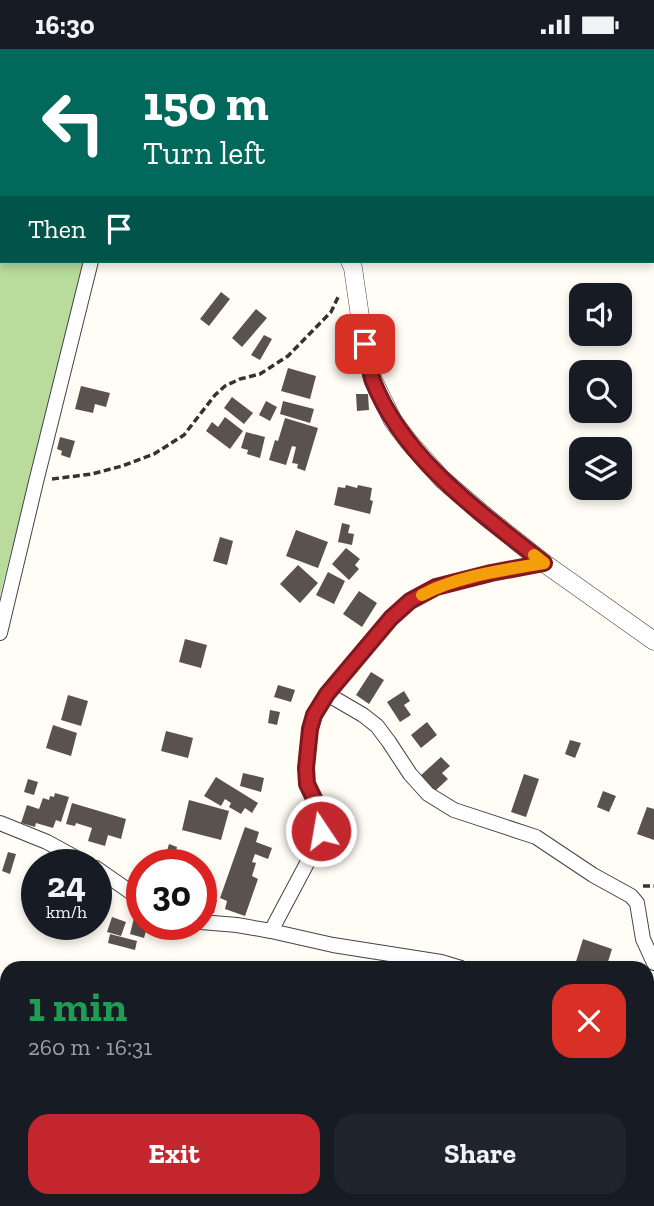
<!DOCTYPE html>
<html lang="en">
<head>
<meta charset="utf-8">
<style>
	body { margin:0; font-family:"Zilla Slab",serif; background:#20242c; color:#f1f3f6; height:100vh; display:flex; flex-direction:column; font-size:26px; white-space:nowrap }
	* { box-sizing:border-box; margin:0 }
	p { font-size:23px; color:#9ea1a6 }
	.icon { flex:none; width:38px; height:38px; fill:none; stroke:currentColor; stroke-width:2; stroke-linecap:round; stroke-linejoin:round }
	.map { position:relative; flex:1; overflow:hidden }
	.drawer { position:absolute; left:0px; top:912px; width:654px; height:247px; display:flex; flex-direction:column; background:#171b24; border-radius:21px 21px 0 0; box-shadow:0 4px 10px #0003 }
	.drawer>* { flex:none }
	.hud { position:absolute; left:0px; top:0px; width:654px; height:214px; box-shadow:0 4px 10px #0003; background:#00695c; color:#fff; overflow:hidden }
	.controls { position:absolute; left:569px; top:234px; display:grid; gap:14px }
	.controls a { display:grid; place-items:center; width:63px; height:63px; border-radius:14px; background:#171b24; box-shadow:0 4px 10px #0003; font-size:35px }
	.speed { position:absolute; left:21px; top:800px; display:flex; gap:14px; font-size:35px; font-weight:700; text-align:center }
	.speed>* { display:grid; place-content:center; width:91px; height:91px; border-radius:50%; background:#171b24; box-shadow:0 4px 10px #0003; line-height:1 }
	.speed small { font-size:18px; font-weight:400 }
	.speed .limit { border:10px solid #d22; background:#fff; color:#111 }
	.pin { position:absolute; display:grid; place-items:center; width:60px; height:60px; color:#fff; margin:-30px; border-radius:14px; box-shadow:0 4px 10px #0006 }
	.me { position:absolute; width:77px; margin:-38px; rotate:348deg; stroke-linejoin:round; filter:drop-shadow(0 0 5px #0008) }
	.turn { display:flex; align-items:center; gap:24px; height:147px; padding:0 28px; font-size:32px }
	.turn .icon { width:91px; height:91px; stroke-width:2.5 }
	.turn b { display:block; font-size:49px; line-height:60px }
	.then { display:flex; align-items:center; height:66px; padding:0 28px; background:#0003; gap:14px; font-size:26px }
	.round { display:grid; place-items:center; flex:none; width:74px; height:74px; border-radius:21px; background:#20242c }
	.summary { display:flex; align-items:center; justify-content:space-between; height:119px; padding:0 28px }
	h1 { font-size:42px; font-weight:800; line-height:52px; color:#1e9e55 }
	.button { display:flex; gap:14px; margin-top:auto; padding:14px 28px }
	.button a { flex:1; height:80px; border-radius:21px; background:#c4262e; color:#fff; font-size:28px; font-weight:800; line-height:80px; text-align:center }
	.button a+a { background:#20242c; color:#f1f3f6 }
	.status { display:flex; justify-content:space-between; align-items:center; height:49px; padding:0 35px; background:#171b24; direction:ltr }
	.status svg { height:19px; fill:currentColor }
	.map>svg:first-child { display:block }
	.forest { fill:#b9dc9c }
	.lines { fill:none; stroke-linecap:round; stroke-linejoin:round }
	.river { stroke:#b9e0f7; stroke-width:33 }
	.building { fill:#5a524d }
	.service-casing { stroke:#444; stroke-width:9 }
	.minor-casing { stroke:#444; stroke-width:16 }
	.tertiary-casing { stroke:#444; stroke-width:19 }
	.path { stroke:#333; stroke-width:3.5; stroke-dasharray:7 3.5; stroke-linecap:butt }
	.service { stroke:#fff; stroke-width:7 }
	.minor { stroke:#fff; stroke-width:14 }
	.tertiary { stroke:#fff; stroke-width:18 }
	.route-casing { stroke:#7f191e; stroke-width:18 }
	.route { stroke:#c4262e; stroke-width:12 }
	.slow { stroke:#f59e0b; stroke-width:12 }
</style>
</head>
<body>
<div class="status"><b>16:30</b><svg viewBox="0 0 49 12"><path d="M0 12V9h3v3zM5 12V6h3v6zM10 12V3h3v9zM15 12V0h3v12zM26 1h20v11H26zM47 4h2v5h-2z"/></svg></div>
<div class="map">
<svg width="654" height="1157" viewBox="0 0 654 1157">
	<rect width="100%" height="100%" fill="#fffdf5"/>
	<path class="forest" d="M0,0H140L139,2H2V212H86L0,547Z"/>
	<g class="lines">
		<path class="river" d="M0,969L7,980
			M130,1152L132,1157"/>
	</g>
	<path class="building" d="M221,243L230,250L209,277L200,270Z
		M256,260L267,269L242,298L232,289Z
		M264,286L272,290L260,311L251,306Z
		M288,319L316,327L310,350L281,342Z
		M81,337L110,344L106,358L95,355L93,364L75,360Z
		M356,345H368L369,361L357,362Z
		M232,348L253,364L244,375L224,359Z
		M266,352L277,358L270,372L259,366Z
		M283,352L314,360L310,374L280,365Z
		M225,368L243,382L230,400L206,382L212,373L218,378Z
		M285,369L318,379L305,422L297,419L298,415L292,414L296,398L292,397L286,416L269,411L275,391L278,392Z
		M246,383L265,388L260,409L247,405L248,401L241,399Z
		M60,388L75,392L70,409L61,406L62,402L57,400Z
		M346,436L357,439L358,436L372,439L370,451L373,452L370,465L334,456L338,438L345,439Z
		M342,474L350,476L348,484L354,485L352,496L338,493Z
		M296,481L328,493L318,519L286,507Z
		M220,488L233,492L227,516L213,512Z
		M346,499L360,510L355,516L359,520L349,531L332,515Z
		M298,516L318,534L300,554L280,535Z
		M328,523L345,532L334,555L316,546Z
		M359,542L377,554L362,578L343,565Z
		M185,590L207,596L201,619L179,613Z
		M371,623L384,631L369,655L356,646Z
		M278,636L295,641L291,653L274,648Z
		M404,642L410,652L404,656L411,666L400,673L387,653Z
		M68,646L88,652L81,677L61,671Z
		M270,661L280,663L277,676L268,674Z
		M427,673L437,686L421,699L411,686Z
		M53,676L77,684L71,707L46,699Z
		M166,682L193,689L188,709L161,702Z
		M570,691L581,694L575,709L565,705Z
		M441,708L450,717L442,724L448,730L435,742L420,727Z
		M243,724L264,729L261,743L240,737Z
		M524,725L539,730L526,768L511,763Z
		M216,728L258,754L252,764L245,759L241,765L229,758L231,754L225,750L221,757L204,747Z
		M28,730L38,733L34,746L24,743Z
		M603,742L616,747L609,763L597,758Z
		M55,744L69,748L61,773L56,771L53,779L36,774L35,778L21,774L27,756L39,760L43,749L49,751L50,747L54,748Z
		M189,751L229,762L221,791L182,781Z
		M72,754L126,770L121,790L108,786L105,797L88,792L92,779L76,774L75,777L66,775Z
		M647,758L654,760V791L637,785Z
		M245,778L259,783L256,793L272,799L268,810L255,805L252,813L256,814L252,827L258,830L245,867L225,860L227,852L220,849Z
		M169,795L177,798L175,806L185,809L183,816H163Z
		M8,803L16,805L10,825L2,822Z
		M201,846L217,851L214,864L201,861Z
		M136,861L142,863V875H148L144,889L130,885Z
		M112,868L126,873L121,887L107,883Z
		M110,885L137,892L135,901L108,894Z
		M583,890L612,900L606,919H574Z"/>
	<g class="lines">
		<g class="service-casing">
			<path id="service" d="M0,1113L7,1110"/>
		</g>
		<g class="minor-casing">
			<path id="minor" d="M146,2L147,0
				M0,584L36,433L91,212
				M327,645L363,666L377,677L389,693L410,725L428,745L454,761L536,788L593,826L631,847L637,854L643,890L654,914
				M0,774L47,793L89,816
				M96,819L142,851
				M201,873L237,876L271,882L333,896L441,913L461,919
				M271,882L314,801L321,782V764L307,735L306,719L310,680L315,666L327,645L391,569L410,552L436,538L491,524L544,514
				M648,981L654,982
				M648,1025L654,1033
				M648,1150L654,1143
				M535,1152L546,1157"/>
		</g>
		<g class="tertiary-casing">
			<path id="tertiary" d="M301,0V2
				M350,212L353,219L364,295L373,331L393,372L409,393L442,430L485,467L544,514L654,592"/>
		</g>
		<path class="path" d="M364,2L365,0
			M624,2L625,0
			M653,85L654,86
			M52,430L92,425L122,417L154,405L184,386L215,346L225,337L240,330L260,325L288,307L331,263L339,246
			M643,837H654"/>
		<use href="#service" class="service"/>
		<use href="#minor" class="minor"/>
		<use href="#tertiary" class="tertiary"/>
	</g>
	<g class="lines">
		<g class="route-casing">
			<path id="route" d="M321,782V764L307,735L306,719L310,680L314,666L327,645L391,569L410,552L436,538L491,524L544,514C480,463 404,411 373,332C369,320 367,307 365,295"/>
		</g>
		<use href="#route" class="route"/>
		<path class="slow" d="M422,546C457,527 504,521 544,514L534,506"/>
	</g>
</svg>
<div class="controls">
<a><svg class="icon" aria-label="sound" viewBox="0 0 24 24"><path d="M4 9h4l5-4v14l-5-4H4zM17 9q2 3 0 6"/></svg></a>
<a><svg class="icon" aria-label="search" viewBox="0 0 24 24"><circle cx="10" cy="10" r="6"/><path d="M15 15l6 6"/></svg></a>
<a><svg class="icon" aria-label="layers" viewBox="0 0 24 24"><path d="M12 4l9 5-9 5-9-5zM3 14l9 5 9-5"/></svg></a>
</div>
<div class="speed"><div>24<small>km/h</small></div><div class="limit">30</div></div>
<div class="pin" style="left:365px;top:295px;background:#d93025"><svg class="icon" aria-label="arrive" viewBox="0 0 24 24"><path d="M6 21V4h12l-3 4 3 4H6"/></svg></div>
<svg class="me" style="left:321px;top:782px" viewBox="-20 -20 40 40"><circle r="17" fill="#c4262e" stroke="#fff" stroke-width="3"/><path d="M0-11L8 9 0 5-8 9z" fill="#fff"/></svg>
<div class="hud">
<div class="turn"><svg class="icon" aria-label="left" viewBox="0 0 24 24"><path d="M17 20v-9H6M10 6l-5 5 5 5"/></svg><div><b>150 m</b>Turn left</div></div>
<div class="then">Then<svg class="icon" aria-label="arrive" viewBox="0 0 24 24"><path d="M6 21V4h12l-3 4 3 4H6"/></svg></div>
</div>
<section class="drawer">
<div class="summary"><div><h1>1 min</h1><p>260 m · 16:31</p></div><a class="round" style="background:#d93025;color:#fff"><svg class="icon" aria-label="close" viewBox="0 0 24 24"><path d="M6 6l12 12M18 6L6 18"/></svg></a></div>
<div class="button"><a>Exit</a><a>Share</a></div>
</section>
</div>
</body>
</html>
